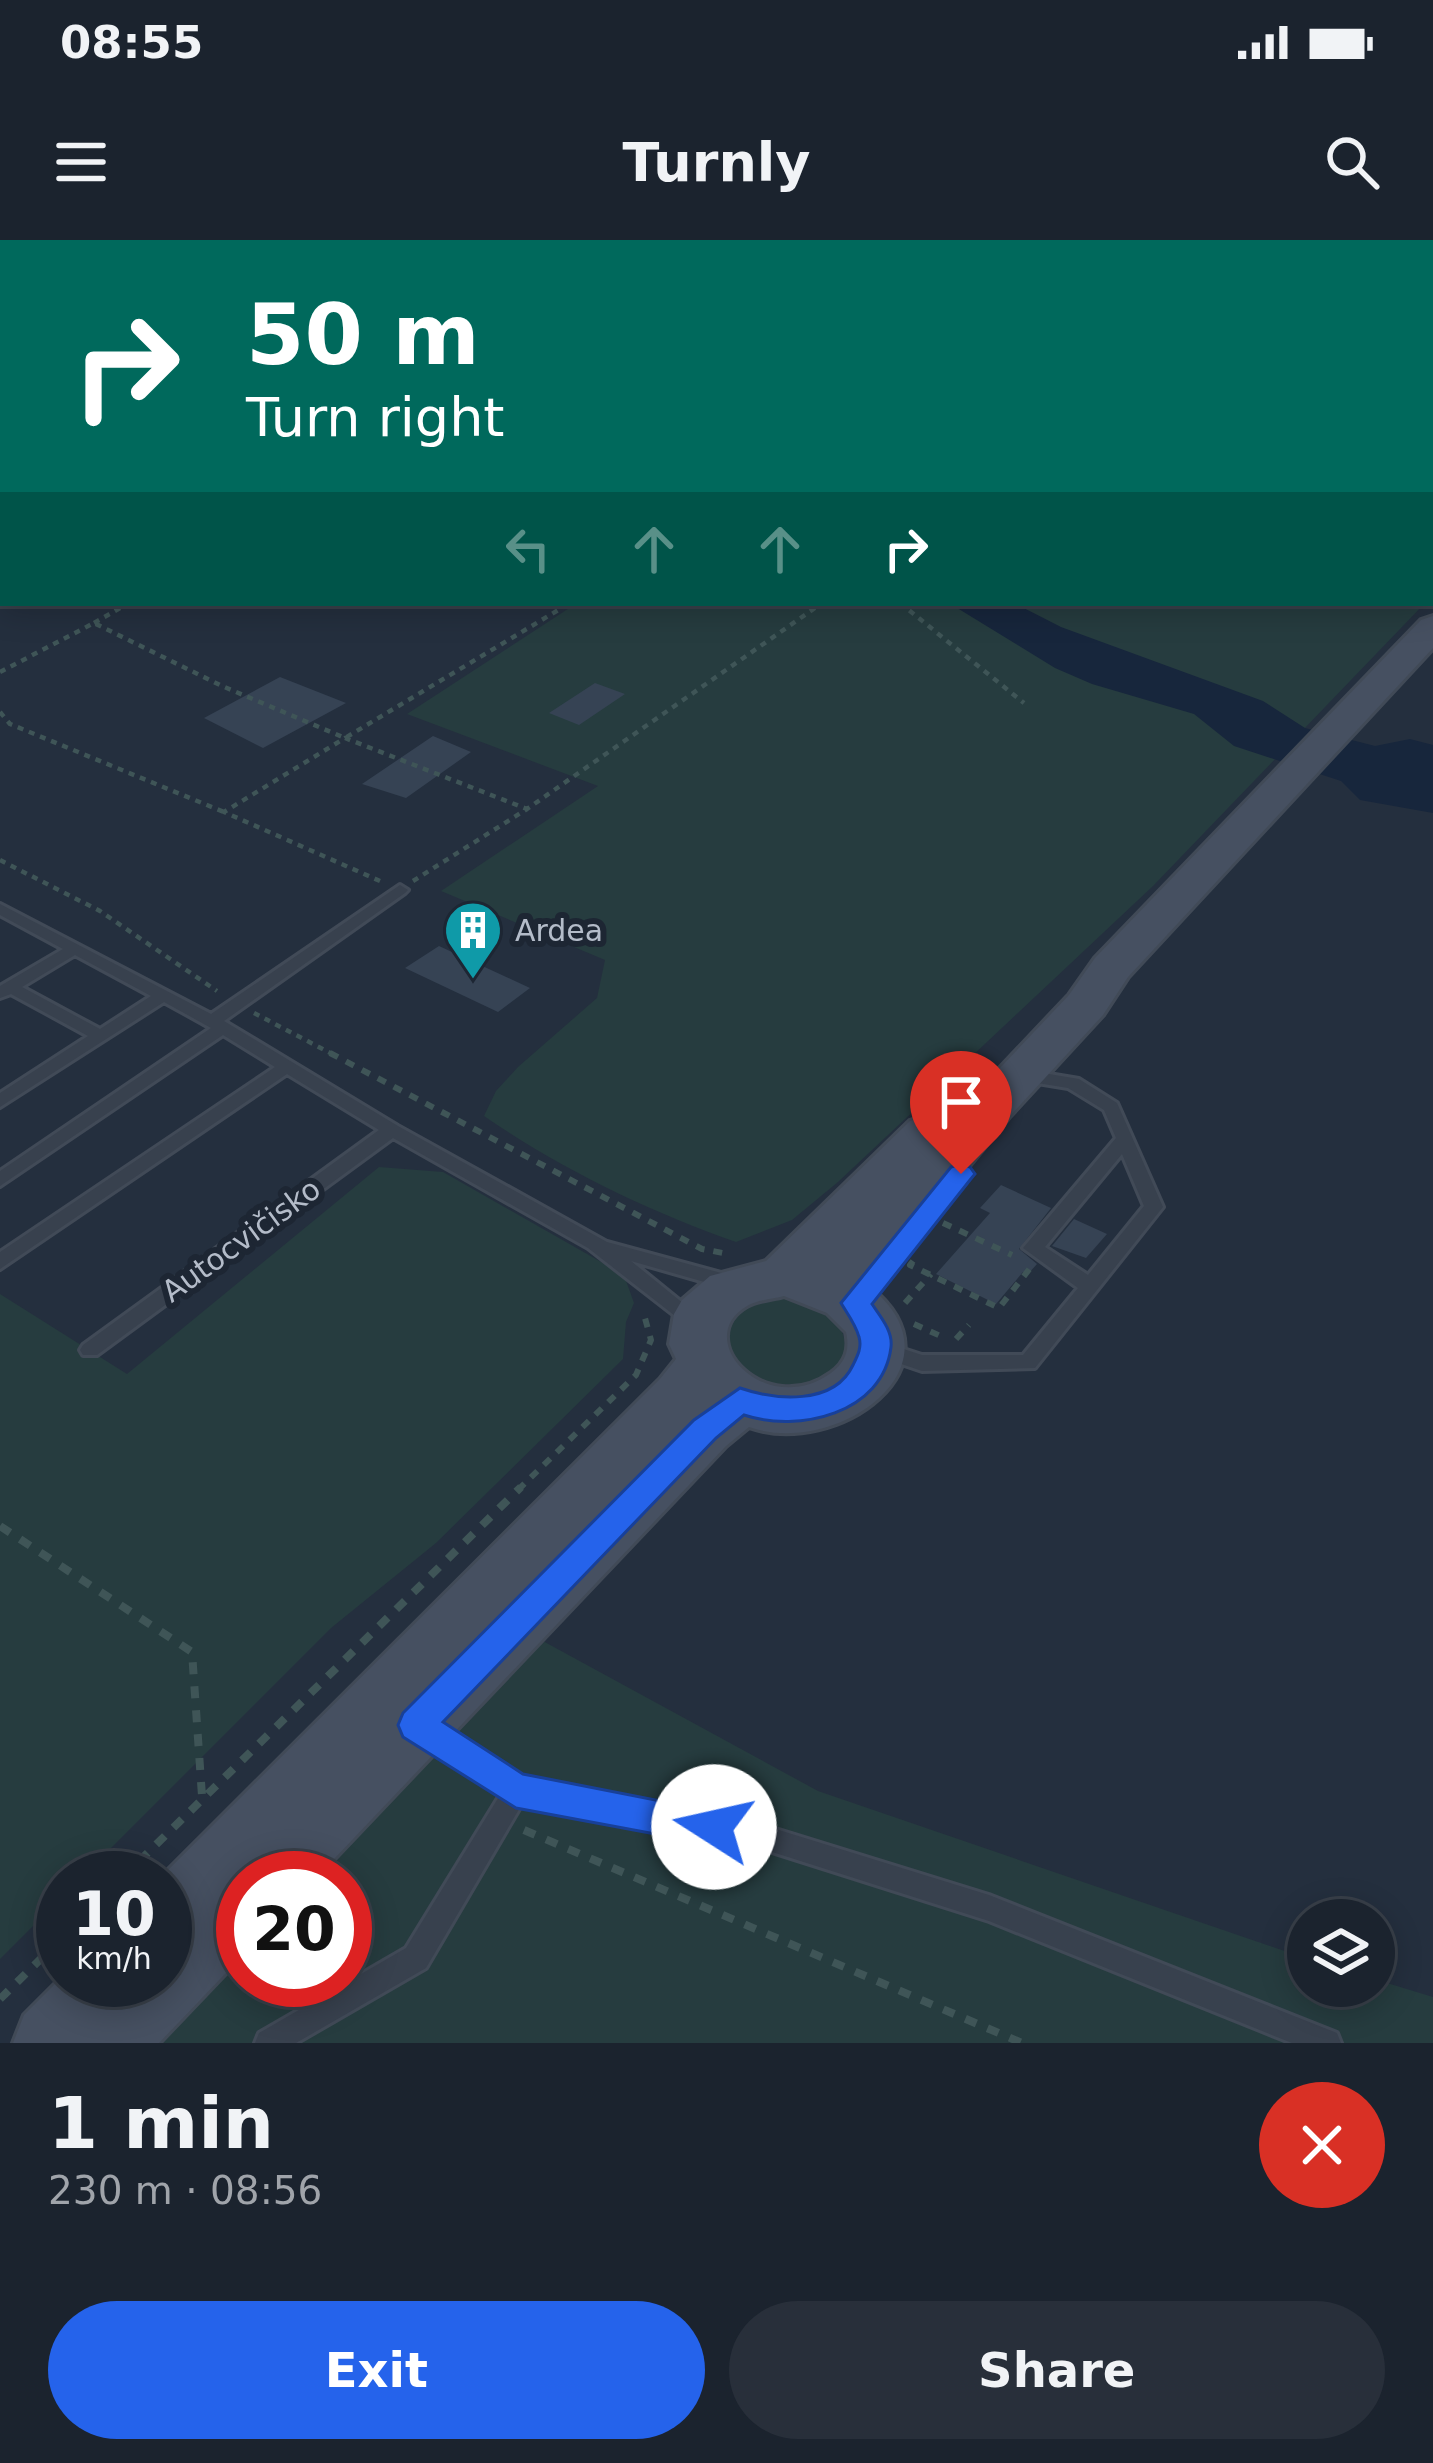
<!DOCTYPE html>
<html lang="en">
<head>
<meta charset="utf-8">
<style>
	body { margin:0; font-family:"DejaVu Sans",sans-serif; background:#282f3a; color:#f1f3f6; height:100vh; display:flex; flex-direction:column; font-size:45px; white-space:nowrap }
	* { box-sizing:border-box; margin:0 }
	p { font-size:39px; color:#a0a4aa }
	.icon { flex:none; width:66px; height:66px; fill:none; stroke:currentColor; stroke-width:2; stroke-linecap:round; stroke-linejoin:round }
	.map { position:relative; height:1803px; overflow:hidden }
	.details { display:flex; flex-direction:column; background:#1b232e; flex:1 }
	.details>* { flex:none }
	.guide { position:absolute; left:0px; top:0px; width:1434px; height:366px; box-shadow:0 6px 30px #0003,0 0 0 3px #39404a; background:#00695c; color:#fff; overflow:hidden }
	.tools { position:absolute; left:1287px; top:1659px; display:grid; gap:24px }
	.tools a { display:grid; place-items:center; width:108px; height:108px; border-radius:50%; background:#1b232e; box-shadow:0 6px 30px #0003,0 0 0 3px #39404a; font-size:60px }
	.speed { position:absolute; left:36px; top:1611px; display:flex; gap:24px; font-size:60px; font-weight:700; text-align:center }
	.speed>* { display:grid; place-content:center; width:156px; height:156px; border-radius:50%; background:#1b232e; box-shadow:0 6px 30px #0003,0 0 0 3px #39404a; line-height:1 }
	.speed small { font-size:30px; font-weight:400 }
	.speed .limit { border:18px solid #d22; background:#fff; color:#111 }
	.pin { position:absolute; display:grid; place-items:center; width:102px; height:102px; color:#fff; margin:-123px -51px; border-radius:50% 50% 50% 0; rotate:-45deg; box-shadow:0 0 12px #0007 }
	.pin .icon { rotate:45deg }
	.me { position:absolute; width:132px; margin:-66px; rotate:280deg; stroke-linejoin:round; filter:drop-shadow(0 0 9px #0008) }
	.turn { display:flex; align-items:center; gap:42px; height:252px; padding:0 48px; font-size:54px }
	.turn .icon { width:156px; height:156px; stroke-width:2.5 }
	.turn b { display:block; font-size:84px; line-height:102px }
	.lanes { display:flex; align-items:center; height:114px; padding:0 48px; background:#0003; justify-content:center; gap:60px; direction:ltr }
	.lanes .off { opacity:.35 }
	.round { display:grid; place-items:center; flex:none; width:126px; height:126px; border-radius:63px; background:#282f3a }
	.overview { display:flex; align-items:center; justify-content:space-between; height:204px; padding:0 48px }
	h1 { font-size:72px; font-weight:800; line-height:90px }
	.cta { display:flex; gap:24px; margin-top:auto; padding:24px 48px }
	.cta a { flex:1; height:138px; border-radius:72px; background:#2563eb; color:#fff; font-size:48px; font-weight:800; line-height:138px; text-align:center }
	.cta a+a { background:#282f3a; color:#f1f3f6 }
	.status { display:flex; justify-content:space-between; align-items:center; height:84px; padding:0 60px; background:#1b232e; direction:ltr }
	.status svg { height:33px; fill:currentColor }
	header { display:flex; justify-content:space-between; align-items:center; height:156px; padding:0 48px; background:#1b232e; font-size:54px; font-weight:800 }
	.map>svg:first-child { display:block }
	.green { fill:#263c3f }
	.water { fill:#17263c }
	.building { fill:#364354 }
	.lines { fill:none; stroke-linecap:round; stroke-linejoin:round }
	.lane-casing { stroke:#414a57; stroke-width:6 }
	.secondary-casing { stroke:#414a57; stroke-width:6 }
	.path-far3 { stroke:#3f5557; stroke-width:3; stroke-dasharray:4.5 4.5; stroke-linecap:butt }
	.path-far2 { stroke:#3f5557; stroke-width:4.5; stroke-dasharray:6 6; stroke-linecap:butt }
	.path-far1 { stroke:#3f5557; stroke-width:6; stroke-dasharray:9 9; stroke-linecap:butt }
	.path { stroke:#3f5557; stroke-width:8; stroke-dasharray:12 12; stroke-linecap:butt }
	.lane { fill:#38414e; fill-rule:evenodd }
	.secondary { fill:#465061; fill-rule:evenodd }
	.route { fill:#2563eb; stroke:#184099; stroke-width:3 }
	.labels { text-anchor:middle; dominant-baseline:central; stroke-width:12; stroke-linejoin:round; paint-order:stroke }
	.poi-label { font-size:30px; fill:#b4bcc9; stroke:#1d2633; text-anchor:start }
	.street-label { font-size:30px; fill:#b4bcc9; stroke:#1d2633 }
</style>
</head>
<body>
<div class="status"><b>08:55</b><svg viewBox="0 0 49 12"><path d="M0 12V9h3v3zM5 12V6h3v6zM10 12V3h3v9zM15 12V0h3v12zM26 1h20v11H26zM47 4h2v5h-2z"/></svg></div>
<header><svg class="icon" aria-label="menu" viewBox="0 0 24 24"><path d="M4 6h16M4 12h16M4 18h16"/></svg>Turnly<svg class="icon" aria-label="search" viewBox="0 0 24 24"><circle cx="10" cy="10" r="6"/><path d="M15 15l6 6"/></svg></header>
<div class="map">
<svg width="1433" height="1803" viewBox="0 0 1433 1803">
	<rect width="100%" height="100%" fill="#242f3e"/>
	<path class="green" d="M577,363H1425L1153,646L838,942L792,980L736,1002C648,971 561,929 484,876L496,851L518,827L597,758L605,720L441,651L598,546L407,474Z
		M379,927L443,932L624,1035L634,1063L626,1082L623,1119L436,1303L331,1388L81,1638H63V1656L0,1719V1054L127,1134Z
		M782,1055C898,1081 837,1182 735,1130L721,1092C733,1065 755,1060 782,1055Z
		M530,1394L818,1551L1308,1719V1746H1374V1739L1433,1757V1803H153L243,1706V1740H345V1638H306Z"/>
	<path class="water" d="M0,0H307L3,3L0,332Z
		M769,0H1250L1256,3H766Z
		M949,363H1014L1061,387L1263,461L1305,488L1375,506L1410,499L1433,505V573L1360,560L1341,541L1234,506L1194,474L1092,444L1055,428Z"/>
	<path class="building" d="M280,437L346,463L263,508L204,478Z
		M595,443L625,454L579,485L549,473Z
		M433,496L471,512L406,558L362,544Z
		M439,706L530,748L498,772L405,728Z
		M1001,945L1051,968L1019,1009L1037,1024L1028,1034L1023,1032L996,1064L936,1034L990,973L980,968Z
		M1074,979L1107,994L1086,1018L1052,1006Z"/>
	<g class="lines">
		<g class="lane-casing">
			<path id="lane" d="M1431,348H1433V356H1431Z
				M400,645L408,650L405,653L224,781L398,886L607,1002L736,1037L739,1042L736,1047L729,1049L631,1021L705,1081L702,1086H688L588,1008L393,898L97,1115H83L80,1110L83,1105L379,890L287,834L0,1029V1012L275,827L223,795L0,946V931L211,788L164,762L0,867V853L88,796L11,754L0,758V746L63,709L0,675V664L211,774ZM75,715L151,756L100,789L22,747Z
				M1025,830L1079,839L1117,863L1163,967L1035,1128L922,1131L872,1114L869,1109L872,1104L879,1101L922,1115H1023L1078,1048L1023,1008L1116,898L1104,870L1068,848L1019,840L1016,836L1019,832ZM1122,914L1144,966L1088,1035L1045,1007Z
				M425,1480L521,1540L753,1582L989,1655L1337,1793L1341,1803H1292L989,1681L753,1606L522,1564L426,1728L296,1803H255L259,1793L406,1708L500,1555L416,1499L413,1491L416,1483Z"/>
		</g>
		<g class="secondary-casing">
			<path id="secondary" d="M1433,376V408L1128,737L1103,775L1009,877L870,1047C968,1126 836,1218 749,1187L726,1206L316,1638H243V1715L159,1803H13L24,1775L63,1736V1740H165V1638H160L660,1139L676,1119L669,1104L674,1074L682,1060L710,1036L766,1021L910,881L928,876L947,884L1069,755L1095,718L1421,380ZM784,1056L827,1073L846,1092C850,1109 846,1122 831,1133C766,1180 690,1099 747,1066C757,1060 773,1059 784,1056Z"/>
		</g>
		<path class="path-far3" d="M1332,0L1348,3
			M331,3L336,0"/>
		<path class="path-far2" d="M900,363L1024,463
			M94,383L129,363
			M0,432L94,383L222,446L345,498L570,363
			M0,472L10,484L224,572
			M0,620L100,671L217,751
			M380,641L224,572L345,498L527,569
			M413,641L527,569L822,363
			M254,773L336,816"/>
		<path class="path-far1" d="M330,813L702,1009L728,1014
			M943,983L1012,1015
			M913,1021L910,1025L999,1068L1031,1027
			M905,1063L931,1034
			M914,1084L945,1098
			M956,1099L969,1085
			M518,1250L636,1135L651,1100L643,1071"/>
		<path class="path" d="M0,1286L192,1412L202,1556
			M524,1590L1022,1803
			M122,1638L521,1247
			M0,1759L63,1697"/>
		<use href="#lane" class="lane"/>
		<use href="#secondary" class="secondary"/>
	</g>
	<path class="route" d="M961,924L970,927L975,934L970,940L872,1064C880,1076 893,1091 891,1107C883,1174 798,1193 744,1175L716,1198L443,1482L523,1534L727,1574L733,1587L727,1600L714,1605L516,1568L403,1497L398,1485L403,1473L694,1180L740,1148C775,1160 834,1166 853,1125C858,1115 862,1107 859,1097C856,1085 847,1073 841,1063L951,927Z"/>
	<defs>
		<g id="building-pin" transform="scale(3)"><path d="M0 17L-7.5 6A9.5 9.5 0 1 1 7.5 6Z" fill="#0f9aa8" stroke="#1d2633"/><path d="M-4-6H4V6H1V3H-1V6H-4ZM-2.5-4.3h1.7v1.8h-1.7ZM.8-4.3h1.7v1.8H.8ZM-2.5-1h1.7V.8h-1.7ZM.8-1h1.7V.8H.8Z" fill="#fff"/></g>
	</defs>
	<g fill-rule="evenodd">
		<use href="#building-pin" x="473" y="690"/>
	</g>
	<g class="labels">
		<g class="poi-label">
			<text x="515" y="690">Ardea</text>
		</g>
		<g class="street-label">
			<text transform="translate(241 1000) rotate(-36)">Autocvičisko</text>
		</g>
	</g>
</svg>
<div class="tools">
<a><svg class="icon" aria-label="layers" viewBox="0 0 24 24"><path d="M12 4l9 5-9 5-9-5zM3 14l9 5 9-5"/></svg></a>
</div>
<div class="speed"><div>10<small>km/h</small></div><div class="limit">20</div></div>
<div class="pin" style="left:961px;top:934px;background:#d93025"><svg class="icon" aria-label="arrive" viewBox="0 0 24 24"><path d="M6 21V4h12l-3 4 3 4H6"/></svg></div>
<svg class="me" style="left:714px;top:1587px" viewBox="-20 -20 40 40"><circle r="19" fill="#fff"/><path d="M0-13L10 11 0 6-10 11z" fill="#2563eb"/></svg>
<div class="guide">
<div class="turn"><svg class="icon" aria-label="right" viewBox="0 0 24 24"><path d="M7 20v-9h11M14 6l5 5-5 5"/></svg><div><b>50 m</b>Turn right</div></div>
<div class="lanes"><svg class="icon off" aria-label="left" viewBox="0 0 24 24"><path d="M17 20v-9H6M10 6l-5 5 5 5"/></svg><svg class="icon off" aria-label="ahead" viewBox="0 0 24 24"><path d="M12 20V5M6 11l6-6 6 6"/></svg><svg class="icon off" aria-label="ahead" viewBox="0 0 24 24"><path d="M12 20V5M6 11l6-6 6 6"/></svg><svg class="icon" aria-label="right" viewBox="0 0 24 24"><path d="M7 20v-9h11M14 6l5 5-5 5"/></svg></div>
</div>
</div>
<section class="details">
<div class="overview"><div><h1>1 min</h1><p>230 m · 08:56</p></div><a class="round" style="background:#d93025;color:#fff"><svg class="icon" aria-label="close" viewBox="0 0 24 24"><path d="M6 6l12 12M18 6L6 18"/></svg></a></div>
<div class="cta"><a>Exit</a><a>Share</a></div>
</section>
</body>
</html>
